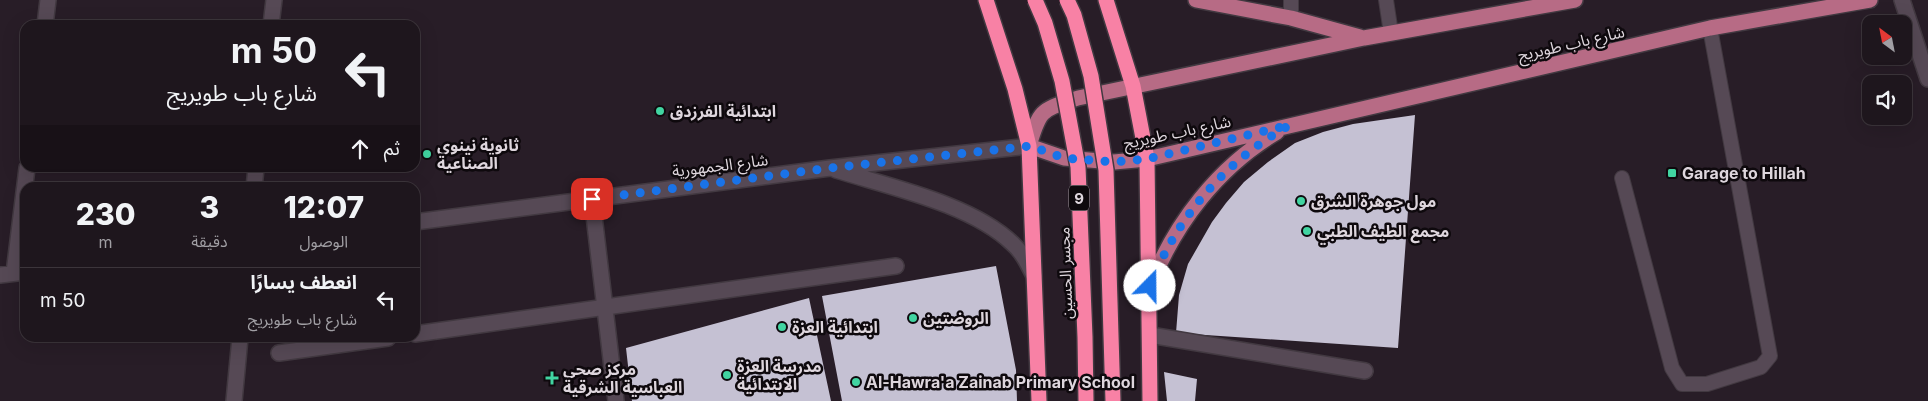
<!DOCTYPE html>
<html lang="ar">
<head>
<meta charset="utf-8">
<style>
	body { margin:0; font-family:Inter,"Noto Sans Arabic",sans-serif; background:#261f26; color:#f1f3f6; direction:rtl; height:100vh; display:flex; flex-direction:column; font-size:19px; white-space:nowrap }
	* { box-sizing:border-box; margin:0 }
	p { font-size:16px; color:#a19fa4 }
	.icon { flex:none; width:28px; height:28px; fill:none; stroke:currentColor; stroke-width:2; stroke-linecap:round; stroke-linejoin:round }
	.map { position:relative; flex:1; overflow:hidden; direction:ltr }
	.sheet { position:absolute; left:20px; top:182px; width:400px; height:160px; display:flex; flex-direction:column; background:#1e161d; border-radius:15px; box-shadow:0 5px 20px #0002,0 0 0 1px #3c353b; direction:rtl }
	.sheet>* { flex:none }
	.banner { position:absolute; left:20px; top:20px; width:400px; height:152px; border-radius:15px; box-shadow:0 5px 20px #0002,0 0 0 1px #3c353b; direction:rtl; background:#1e161d; color:#f1f3f6; overflow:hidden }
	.needle { width:32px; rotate:328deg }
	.controls { position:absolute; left:1862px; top:15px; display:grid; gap:10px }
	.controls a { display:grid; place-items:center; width:50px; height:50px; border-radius:10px; background:#1e161d; box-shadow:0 5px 20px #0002,0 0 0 1px #3c353b; font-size:25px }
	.pin { position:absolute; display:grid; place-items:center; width:42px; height:42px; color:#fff; margin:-21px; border-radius:10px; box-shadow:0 2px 8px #0006 }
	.me { position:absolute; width:55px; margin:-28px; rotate:22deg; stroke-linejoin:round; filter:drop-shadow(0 0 4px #0008) }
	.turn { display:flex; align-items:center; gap:18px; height:105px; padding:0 20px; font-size:22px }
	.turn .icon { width:65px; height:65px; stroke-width:2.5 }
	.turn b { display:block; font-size:35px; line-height:42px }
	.then { display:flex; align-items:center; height:48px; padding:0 20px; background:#0003; gap:10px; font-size:19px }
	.eta { display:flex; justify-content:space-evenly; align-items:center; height:85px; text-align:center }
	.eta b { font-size:30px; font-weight:800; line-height:35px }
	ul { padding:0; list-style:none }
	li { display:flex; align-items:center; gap:15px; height:65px; padding:0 20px; border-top:1px solid #3c353b }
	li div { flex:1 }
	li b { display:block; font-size:19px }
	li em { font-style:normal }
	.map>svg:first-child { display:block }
	.building { fill:#c5c1d3 }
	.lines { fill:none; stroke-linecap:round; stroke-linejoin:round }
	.lane-casing { stroke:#423941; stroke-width:16 }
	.street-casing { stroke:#423941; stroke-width:18 }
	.secondary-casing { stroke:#423941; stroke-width:18 }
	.primary-casing { stroke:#423941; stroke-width:18 }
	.highway-casing { stroke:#423941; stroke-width:18 }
	.lane { stroke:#564955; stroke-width:14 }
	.street { stroke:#564955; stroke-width:15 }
	.secondary { stroke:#564955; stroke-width:15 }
	.primary { stroke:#b76b85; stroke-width:15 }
	.highway { stroke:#f881a5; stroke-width:15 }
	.highway-bridge-casing { stroke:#423941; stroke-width:18; stroke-linecap:butt }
	.highway-bridge { stroke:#f881a5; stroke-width:15 }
	.route { stroke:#1a73e8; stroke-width:9; stroke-dasharray:0 16.2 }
	.poi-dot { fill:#41d4a1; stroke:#0e090d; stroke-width:2 }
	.labels { text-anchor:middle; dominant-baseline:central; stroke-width:5; stroke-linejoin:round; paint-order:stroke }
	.shield { fill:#0e090d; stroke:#a0989f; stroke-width:1 }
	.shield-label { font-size:15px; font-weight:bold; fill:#ded6dd }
	.street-label { font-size:16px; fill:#ded6dd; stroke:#0e090d }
	.poi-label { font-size:16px; font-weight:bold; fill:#ded6dd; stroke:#0e090d; text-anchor:start }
</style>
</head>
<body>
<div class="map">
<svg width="1928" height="401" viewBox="0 0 1928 401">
	<rect width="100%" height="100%" fill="#281d27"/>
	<path class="building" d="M1415,115L1398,348L1176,333L1179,295L1188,264L1212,222L1226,203L1244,182L1268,162L1295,143L1323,132L1353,124Z
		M996,266L1016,370L1017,401H842L822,296Z
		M809,298L831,401H632L626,348Z
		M1164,372L1197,379L1195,401H1167Z"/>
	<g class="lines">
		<g class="lane-casing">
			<path id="lane" d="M1386,0L1391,33
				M1291,18V0
				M1622,178L1672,368L1682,384H1707L1761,367L1770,356L1710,28"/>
		</g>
		<g class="street-casing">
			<path id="street" d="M1902,0L1928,79
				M271,25L274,0
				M254,188L256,168
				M592,199L616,401
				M415,334L896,266
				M1150,335L1365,371
				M279,353L388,338
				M234,401L240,338"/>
		</g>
		<g class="secondary-casing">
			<path id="secondary" d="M45,25L48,0
				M836,170C890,187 972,204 1013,244C1023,253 1028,264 1034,276
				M415,222L830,168L1029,146
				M14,273L27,168
				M0,275L25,272"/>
		</g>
		<g class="primary-casing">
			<path id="primary" d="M1196,0L1291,18L1360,37
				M1575,0L1364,38L1078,98C1042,110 1040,108 1029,146L1064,158L1114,162L1147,159L1710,28L1870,0
				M1150,286C1175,223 1218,167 1277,132"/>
		</g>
		<g class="highway-casing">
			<path id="highway" d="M986,0L1015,89L1029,146L1039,401
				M1106,0L1133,86L1147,159L1150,401"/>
		</g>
		<use href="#lane" class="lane"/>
		<use href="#street" class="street"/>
		<use href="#secondary" class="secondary"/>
		<use href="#primary" class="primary"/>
		<use href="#highway" class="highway"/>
		<g class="highway-bridge-casing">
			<path id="highway-bridge" d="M1035,0L1045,23L1062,81L1078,167L1085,337L1086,401
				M1067,0L1074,15L1091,76L1106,170L1113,401"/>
		</g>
		<use href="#highway-bridge" class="highway-bridge"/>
	</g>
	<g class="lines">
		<path class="route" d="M592,199L830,168L1030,146L1064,158L1114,162L1147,159L1290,125C1225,161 1177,217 1150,286"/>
	</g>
	<g class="poi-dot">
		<circle cx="660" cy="111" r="5"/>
		<circle cx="427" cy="154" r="5"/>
		<rect x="1667" y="168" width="10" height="10" rx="2.5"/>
		<circle cx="1301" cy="201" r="5"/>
		<circle cx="1307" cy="231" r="5"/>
		<circle cx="913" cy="318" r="5"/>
		<circle cx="782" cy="327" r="5"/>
		<circle cx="727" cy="375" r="5"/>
		<path d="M549.5 370.5h5v5h5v5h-5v5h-5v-5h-5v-5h5z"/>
		<circle cx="856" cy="382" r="5"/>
	</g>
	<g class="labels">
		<rect class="shield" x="1069" y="185.5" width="20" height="25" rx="4"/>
		<g class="shield-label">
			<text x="1079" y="198">9</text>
		</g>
		<g class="street-label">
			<text transform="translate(1571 43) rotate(-13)">شارع باب طويريج</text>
			<text transform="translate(1177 132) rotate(-12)">شارع باب طويريج</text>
			<text transform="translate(720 165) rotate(-7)">شارع الجمهورية</text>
			<text transform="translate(1065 273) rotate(-92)">مجسر الحسين</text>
		</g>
		<g class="poi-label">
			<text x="670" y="111">ابتدائية الفرزدق</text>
			<text x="437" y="145">ثانوية نينوى<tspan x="437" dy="18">الصناعية</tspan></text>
			<text x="1682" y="173">Garage to Hillah</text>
			<text x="1311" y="201">مول جوهرة الشرق</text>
			<text x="1317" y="231">مجمع الطيف الطبي</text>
			<text x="923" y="318">الروضتين</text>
			<text x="792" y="327">ابتدائية العزة</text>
			<text x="737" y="366">مدرسة العزة<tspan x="737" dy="18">الابتدائية</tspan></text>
			<text x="563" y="369">مركز صحي<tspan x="563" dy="18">العباسية الشرقية</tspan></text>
			<text x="866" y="382">Al-Hawra'a Zainab Primary School</text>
		</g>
	</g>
</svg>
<div class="controls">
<a><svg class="needle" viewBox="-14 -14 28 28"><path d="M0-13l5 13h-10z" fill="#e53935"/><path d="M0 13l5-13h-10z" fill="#a19fa4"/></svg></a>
<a><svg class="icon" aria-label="sound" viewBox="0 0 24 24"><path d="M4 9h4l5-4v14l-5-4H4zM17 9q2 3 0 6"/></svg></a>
</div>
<div class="pin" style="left:592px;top:199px;background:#d93025"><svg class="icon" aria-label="arrive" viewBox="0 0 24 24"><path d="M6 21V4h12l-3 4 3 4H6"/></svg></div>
<svg class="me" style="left:1150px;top:286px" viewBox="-20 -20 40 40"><circle r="19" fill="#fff"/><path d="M0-13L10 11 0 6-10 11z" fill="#1a73e8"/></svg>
<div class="banner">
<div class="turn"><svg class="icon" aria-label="left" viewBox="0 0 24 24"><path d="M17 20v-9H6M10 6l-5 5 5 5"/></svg><div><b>50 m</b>شارع باب طويريج</div></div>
<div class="then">ثم<svg class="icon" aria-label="ahead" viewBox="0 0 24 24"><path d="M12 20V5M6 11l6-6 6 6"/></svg></div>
</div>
<section class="sheet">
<div class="eta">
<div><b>12:07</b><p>الوصول</p></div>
<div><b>3</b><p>دقيقة</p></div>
<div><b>230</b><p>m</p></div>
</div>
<ul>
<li><svg class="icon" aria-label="left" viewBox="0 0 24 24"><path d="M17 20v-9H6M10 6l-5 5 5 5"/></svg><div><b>انعطف يسارًا</b><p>شارع باب طويريج</p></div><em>50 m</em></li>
</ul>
</section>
</div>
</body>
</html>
